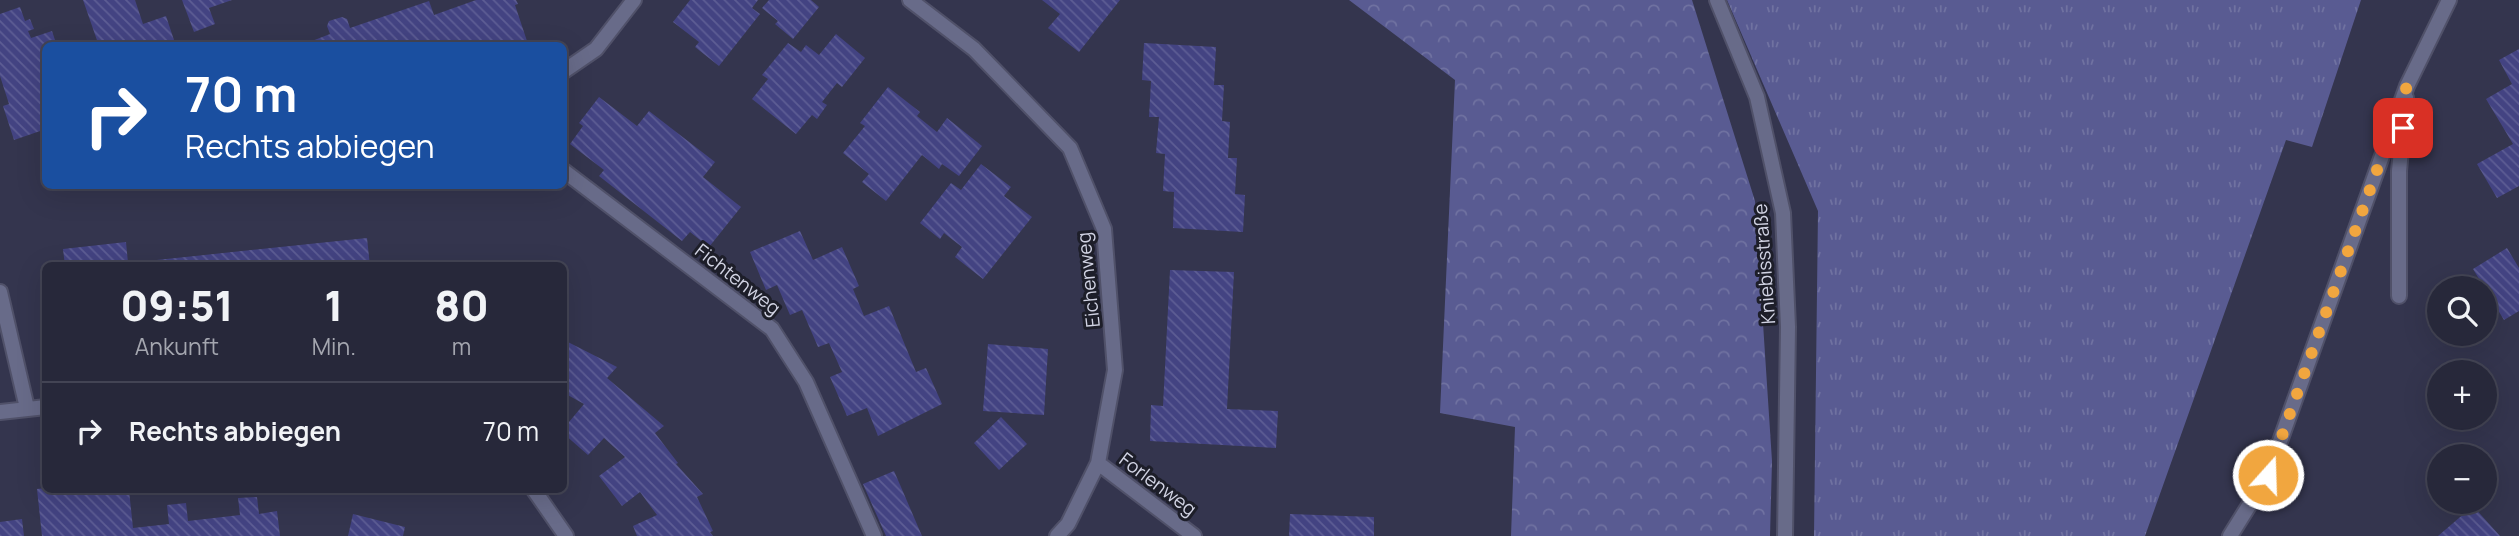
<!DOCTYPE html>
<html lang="de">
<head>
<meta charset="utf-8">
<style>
	body { margin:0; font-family:Manrope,sans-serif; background:#333445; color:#f1f3f6; height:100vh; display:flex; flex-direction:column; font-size:26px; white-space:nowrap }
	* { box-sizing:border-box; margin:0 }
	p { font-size:23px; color:#a4a6af }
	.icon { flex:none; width:38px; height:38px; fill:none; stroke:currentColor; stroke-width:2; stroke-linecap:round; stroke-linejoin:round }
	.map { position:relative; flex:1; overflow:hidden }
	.drawer { position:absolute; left:42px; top:262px; width:525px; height:231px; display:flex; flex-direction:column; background:#27283a; border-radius:10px; box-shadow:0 7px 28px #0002,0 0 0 2px #434454 }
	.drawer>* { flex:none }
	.top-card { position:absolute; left:42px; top:42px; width:525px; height:147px; border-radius:10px; box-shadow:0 7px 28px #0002,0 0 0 2px #434454; background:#1a4fa0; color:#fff; overflow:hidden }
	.tools { position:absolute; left:2427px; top:276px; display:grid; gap:14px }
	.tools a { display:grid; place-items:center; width:70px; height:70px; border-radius:50%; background:#27283a; box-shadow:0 7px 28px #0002,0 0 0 2px #434454; font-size:35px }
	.pin { position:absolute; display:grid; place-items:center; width:60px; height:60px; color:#fff; margin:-30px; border-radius:14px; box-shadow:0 4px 10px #0006 }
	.me { position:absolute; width:77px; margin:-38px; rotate:20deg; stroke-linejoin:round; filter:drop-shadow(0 0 5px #0008) }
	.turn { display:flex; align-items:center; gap:24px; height:147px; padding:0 28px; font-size:32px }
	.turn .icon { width:91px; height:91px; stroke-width:2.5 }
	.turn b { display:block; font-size:49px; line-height:60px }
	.eta { display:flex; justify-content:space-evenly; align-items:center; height:119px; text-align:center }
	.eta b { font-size:42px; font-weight:800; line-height:49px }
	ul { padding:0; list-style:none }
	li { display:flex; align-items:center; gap:21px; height:98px; padding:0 28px; border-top:2px solid #434454 }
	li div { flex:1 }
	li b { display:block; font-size:26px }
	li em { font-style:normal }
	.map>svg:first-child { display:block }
	.grass { fill:url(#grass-tufts) }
	.forest { fill:url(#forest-crowns) }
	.building { fill:url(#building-back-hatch) }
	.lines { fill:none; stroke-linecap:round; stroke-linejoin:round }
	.service-casing { stroke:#505169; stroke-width:18 }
	.minor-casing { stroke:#505169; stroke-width:18 }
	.service { stroke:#686b89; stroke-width:14 }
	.minor { stroke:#686b89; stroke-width:14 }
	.route { stroke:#f1a63f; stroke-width:12; stroke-dasharray:0 21.6 }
	.labels { text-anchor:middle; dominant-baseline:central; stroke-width:6; stroke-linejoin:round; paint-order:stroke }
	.street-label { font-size:19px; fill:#d1d3e3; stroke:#1d1e29 }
</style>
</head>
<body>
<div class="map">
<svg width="2519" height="536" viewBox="0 0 2519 536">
	<defs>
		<pattern id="grass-tufts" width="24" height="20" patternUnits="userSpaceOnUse" patternTransform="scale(1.75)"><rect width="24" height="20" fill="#595b92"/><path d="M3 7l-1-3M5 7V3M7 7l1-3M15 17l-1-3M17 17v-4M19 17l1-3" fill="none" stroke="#7072a1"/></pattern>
		<pattern id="forest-crowns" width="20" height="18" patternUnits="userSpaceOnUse" patternTransform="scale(1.75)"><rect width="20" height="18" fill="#595b92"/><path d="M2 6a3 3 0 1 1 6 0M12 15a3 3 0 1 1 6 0" fill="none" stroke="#7072a1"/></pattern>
		<pattern id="building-back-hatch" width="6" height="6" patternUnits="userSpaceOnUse" patternTransform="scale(1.75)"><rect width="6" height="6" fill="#434382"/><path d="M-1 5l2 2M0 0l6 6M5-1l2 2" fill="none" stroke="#5d5d94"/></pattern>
	</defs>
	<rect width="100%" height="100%" fill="#34354e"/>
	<path class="grass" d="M1727,0H2361L2312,147L2286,140L2145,536H1814L1818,211Z"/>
	<path class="forest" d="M1349,0H1692L1755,201L1772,461L1770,536H1511L1515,427L1440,413L1455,80Z"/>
	<path class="building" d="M83,0H135L143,24L166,16L176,46H99Z
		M182,0H232L209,8L215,24L194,32Z
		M476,0H516L518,4L515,5L527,41L514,46H299L330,34L327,26L329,21L342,17L347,19L350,28L429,1L434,15Z
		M690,0H758L752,8L760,14L719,66L695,47L699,42L673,22Z
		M769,0H811L819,7L793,39L775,24L778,21L762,8Z
		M1042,0H1120L1079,52L1048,28L1060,14Z
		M20,7L25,21L30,19L34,29L28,31L31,38L52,31L57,46H46V95L41,97L46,110V129L14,140L3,106L9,104L0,76V14Z
		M836,34L865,58L842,87L837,83L822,102L827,105L817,119L812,115L796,134L752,99L768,79L762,75L788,43L801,52L806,45L819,55Z
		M1144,43L1216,47L1214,85H1224L1222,121L1230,122L1228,158H1237L1235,194L1245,195L1243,232L1173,228L1174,192L1163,191L1165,154L1156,153L1159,117H1149L1151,81L1142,80Z
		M2519,49V186L2497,198L2477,164L2513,144L2486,99L2512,84L2499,60Z
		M888,87L920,112L917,116L937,132L947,118L982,146L959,176L942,164L939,169L922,155L886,201L862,182L869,174L843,153L865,126L860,123Z
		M599,97L637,126L649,111L715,162L703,177L741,207L709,247L690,232L682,241L599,176L604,170L570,144L583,126L579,123Z
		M981,164L1011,187L1004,196L1032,217L983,279L955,257L962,247L944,233L940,239L920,223L951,183L961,190Z
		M800,231L813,260L842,247L859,286L853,289L864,316L889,306L916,372L926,368L942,404L878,436L867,408L847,416L830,377L842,372L829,343L818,347L802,310L790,315L777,285L766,290L750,252Z
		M367,238L370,266H65L63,249L126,242L128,263Z
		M2507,248L2519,268V311L2504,320L2473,269Z
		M1170,270L1234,272L1227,409L1278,411L1276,448L1150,441L1151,405L1163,406Z
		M564,340L617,367L607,378L664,426L655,433L678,463L676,464L703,494L697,497L713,531L710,532L713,536H637L633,526L657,515L640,492L622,506L599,476L625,457L604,438L588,455L564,434V428L584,404L564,393Z
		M988,344L1048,349L1044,415L983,411Z
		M1001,417L1027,444L999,470L974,443Z
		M894,471L901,487L922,536H886L870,500L863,484Z
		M46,488V490H129L133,528L169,524L167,505L186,503L188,521L240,515L238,498L257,497L259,514L277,511L280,536H42L37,489Z
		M2473,506L2500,536H2438Z
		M353,514L405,527L403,536H348Z
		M1290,514L1374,517V536H1289Z
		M22,519L24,536H0V522Z"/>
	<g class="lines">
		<g class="service-casing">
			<path id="service" d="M564,71L596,49L634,0
				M564,171L772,329L806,382L874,536
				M2399,296V171L2406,98"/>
		</g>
		<g class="minor-casing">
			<path id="minor" d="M910,0L974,49L1070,148L1104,229L1115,370L1098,463L1068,524L1057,536
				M1717,0L1757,97L1783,213L1788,327L1785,536
				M0,292L27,408
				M0,412L46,407
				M1098,463L1194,536
				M534,490L566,536
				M2230,536L2268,475L2407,86L2449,0"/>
		</g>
		<use href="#service" class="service"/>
		<use href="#minor" class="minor"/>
	</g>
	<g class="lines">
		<path class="route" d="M2268,475L2407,86L2403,128"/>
	</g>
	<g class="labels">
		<g class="street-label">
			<text transform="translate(1764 264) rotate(-94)">Kniebisstraße</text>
			<text transform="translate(738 279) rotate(38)">Fichtenweg</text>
			<text transform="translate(1088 280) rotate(-96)">Eichenweg</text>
			<text transform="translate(1158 484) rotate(37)">Forlenweg</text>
		</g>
	</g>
</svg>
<div class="tools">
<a><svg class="icon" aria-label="search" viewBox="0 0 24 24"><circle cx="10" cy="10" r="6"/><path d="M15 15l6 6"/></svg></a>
<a>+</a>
<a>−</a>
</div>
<div class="pin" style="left:2403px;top:128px;background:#d93025"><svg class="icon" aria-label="arrive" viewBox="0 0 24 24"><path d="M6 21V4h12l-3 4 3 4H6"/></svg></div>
<svg class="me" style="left:2268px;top:475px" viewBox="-20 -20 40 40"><circle r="17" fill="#f1a63f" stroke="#fff" stroke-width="3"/><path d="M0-11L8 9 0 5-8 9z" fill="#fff"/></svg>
<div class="top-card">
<div class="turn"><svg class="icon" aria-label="right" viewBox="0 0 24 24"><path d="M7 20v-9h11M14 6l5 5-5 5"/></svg><div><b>70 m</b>Rechts abbiegen</div></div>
</div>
<section class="drawer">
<div class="eta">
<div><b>09:51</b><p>Ankunft</p></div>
<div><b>1</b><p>Min.</p></div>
<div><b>80</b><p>m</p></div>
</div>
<ul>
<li><svg class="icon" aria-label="right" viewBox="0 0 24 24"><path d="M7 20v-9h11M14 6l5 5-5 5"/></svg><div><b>Rechts abbiegen</b></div><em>70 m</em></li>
</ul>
</section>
</div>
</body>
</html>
